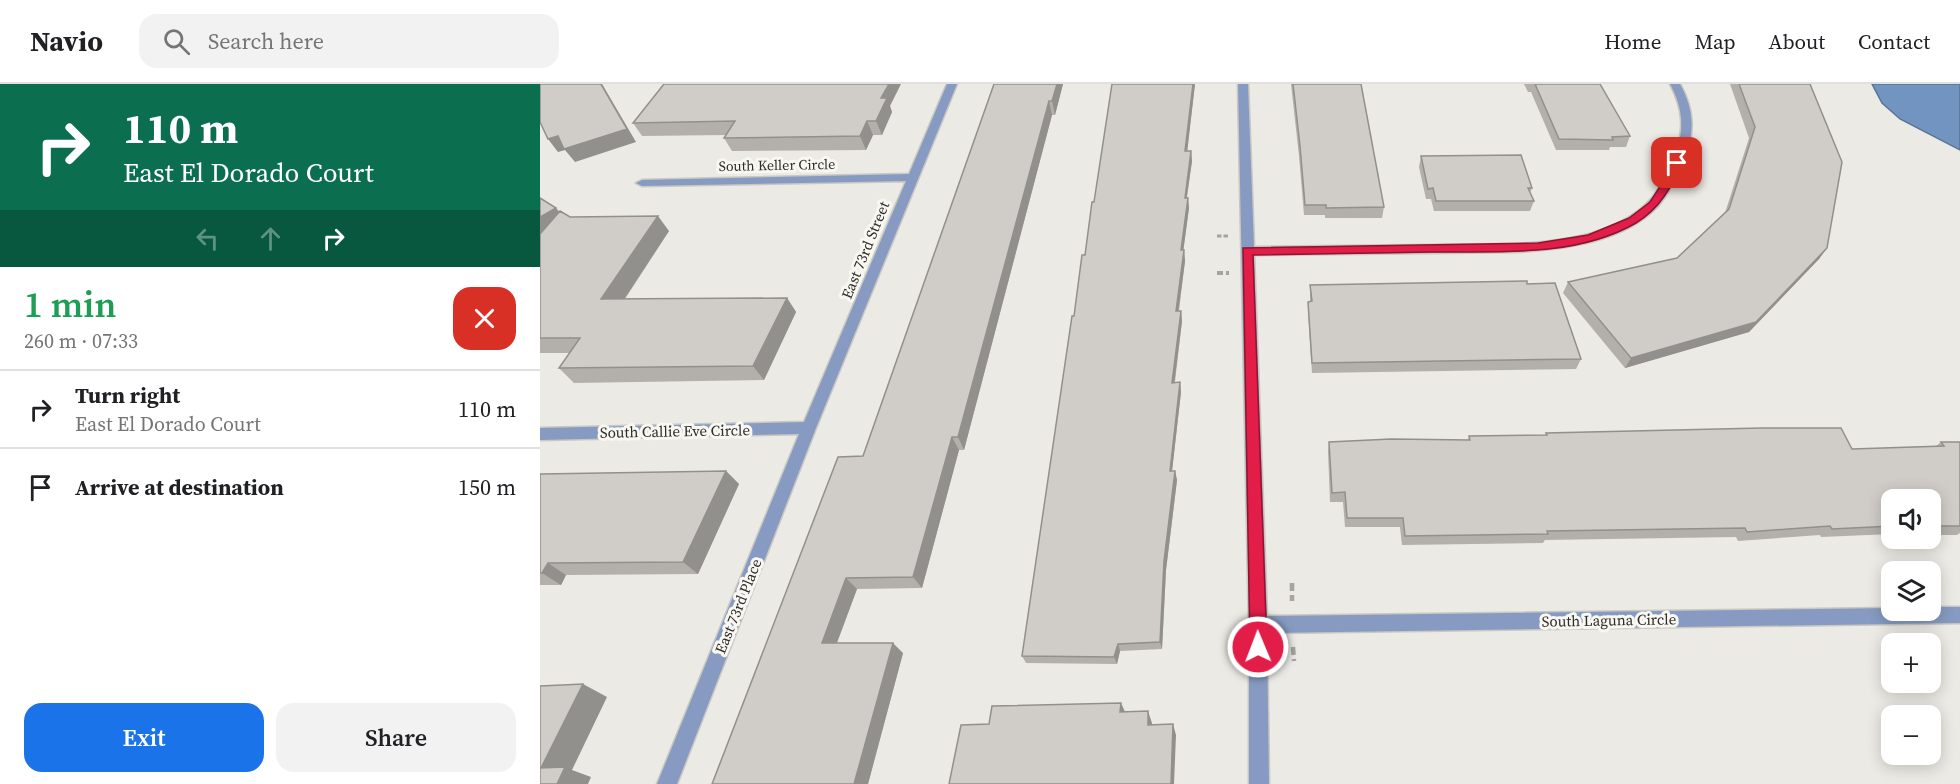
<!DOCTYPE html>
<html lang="en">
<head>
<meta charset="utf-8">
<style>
	body { margin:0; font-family:"Source Serif 4",serif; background:#f2f2f2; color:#202124; height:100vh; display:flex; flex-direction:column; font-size:22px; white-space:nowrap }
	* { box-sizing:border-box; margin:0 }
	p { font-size:20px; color:#757577 }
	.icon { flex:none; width:33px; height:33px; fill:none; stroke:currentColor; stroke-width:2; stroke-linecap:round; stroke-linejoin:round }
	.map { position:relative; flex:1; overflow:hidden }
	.panel { display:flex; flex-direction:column; background:#fff; width:540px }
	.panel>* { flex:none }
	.hud { background:#0b6e4f; color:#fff; overflow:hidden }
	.controls { position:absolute; left:1341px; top:405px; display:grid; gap:12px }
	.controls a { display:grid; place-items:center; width:60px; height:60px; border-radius:12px; background:#fff; box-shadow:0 3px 15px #0003; font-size:30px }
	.pin { position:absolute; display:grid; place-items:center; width:51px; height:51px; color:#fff; margin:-26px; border-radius:12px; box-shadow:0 3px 9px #0006 }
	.me { position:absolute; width:66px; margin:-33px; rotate:359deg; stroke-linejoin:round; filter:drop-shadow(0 0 4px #0008) }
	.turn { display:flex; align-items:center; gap:21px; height:126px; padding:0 24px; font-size:27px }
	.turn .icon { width:78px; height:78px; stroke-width:2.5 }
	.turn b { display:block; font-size:42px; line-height:51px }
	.lanes { display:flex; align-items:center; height:57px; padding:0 24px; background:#0003; justify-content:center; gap:30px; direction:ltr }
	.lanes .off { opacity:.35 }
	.round { display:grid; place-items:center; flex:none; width:63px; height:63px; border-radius:18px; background:#f2f2f2 }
	.overview { display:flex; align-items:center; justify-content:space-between; height:102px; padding:0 24px }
	h1 { font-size:36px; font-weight:600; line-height:45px; color:#1e9e55 }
	.cta { display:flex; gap:12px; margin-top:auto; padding:12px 24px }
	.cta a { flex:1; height:69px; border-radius:18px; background:#1a73e8; color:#fff; font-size:24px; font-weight:600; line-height:69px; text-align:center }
	.cta a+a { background:#f2f2f2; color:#202124 }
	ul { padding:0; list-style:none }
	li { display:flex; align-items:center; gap:18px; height:78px; padding:0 24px; border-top:2px solid #e0e0e0 }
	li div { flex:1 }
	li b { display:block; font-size:22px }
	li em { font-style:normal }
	header { display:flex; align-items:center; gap:36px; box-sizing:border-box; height:84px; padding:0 30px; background:#fff; border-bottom:2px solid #e0e0e0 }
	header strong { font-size:28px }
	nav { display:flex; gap:33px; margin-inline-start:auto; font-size:21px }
	.search { width:420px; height:54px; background:#f2f2f2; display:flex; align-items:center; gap:15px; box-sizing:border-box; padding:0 21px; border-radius:18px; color:#757577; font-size:22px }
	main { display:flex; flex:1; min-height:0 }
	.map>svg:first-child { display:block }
	.water { fill:#7194c0; stroke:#5c7593; stroke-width:1.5 }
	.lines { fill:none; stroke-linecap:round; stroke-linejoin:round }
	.minor-casing { stroke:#c9c8c2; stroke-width:3 }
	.path-far2 { stroke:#a5a49f; stroke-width:3; stroke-dasharray:4.5 2; stroke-linecap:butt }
	.path-far1 { stroke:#a5a49f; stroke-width:4; stroke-dasharray:6 3; stroke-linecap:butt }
	.path { stroke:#a5a49f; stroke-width:4.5; stroke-dasharray:8 4; stroke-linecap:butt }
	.minor { fill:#879bc2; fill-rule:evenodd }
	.wall { fill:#b3b0ac }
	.shaded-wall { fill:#92908c }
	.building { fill:#d0cdc8; stroke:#92908c; stroke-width:1.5 }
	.route { fill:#e11d48; stroke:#92132f; stroke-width:1.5 }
	.labels { text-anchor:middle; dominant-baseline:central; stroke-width:6; stroke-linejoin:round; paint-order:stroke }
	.far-street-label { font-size:14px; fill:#2c2c29; stroke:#f9f7f2 }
	.street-label { font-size:15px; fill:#2c2c29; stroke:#f9f7f2 }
</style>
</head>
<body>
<header>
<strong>Navio</strong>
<div class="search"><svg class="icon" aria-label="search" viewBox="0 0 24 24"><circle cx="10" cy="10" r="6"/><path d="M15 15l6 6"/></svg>Search here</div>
<nav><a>Home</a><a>Map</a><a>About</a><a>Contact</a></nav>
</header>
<main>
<section class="panel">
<div class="hud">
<div class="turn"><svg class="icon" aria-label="right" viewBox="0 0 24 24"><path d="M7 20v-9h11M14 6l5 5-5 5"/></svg><div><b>110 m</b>East El Dorado Court</div></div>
<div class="lanes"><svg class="icon off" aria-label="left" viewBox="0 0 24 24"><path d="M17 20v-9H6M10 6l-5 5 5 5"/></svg><svg class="icon off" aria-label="ahead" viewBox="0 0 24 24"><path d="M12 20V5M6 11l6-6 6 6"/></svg><svg class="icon" aria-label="right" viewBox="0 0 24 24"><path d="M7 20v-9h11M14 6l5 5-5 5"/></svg></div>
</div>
<div class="overview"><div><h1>1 min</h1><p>260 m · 07:33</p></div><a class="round" style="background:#d93025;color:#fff"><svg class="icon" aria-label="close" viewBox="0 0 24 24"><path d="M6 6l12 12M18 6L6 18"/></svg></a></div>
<ul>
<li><svg class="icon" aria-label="right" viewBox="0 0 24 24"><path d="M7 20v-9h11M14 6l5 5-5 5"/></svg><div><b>Turn right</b><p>East El Dorado Court</p></div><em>110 m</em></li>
<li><svg class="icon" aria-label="arrive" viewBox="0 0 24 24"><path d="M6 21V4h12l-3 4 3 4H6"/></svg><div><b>Arrive at destination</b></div><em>150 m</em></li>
</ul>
<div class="cta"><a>Exit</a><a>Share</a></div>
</section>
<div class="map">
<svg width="1420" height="700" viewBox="0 0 1420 700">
	<rect width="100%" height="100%" fill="#eceae4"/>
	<path class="water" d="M1332,0H1420V66L1360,35L1342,19Z"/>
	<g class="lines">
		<g class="minor-casing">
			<path id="minor" d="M407,0H417L276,344L137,700H117L259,350L0,356V344L264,338L366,97L102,102L96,99L102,96L369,90Z
				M698,0H708L714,163L978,160C1023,157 1079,151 1111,115C1121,104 1127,88 1133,75C1145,48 1144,26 1130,0H1140C1155,27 1155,50 1143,78C1136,93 1129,109 1118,122C1084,158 1025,165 978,168L714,171L727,532L1352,524V526H1390V523H1420V539L727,549L729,700H709V541Z"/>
		</g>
		<path class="path-far2" d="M677,152H689"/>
		<path class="path-far1" d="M677,189H689"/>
		<path class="path" d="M752,499V517
			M753,563L754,577"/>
		<use href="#minor" class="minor"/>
	</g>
	<path class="wall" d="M454,0H523L515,31H512L424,366H419L382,504L317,505L297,559L363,569L328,700H172L323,372Z
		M572,0H655L647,67H651L652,77L647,114H648L649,124L643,166H644L645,177L639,227H641L642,237L635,298H640L641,308L632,387H635L637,396L626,486L622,565L580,567L577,580L486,579L482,572L534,232L554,118Z
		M751,0H821L844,123L842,134H785V131H764L759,72Z
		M984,0H1060L1090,52L1086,63H1070L1069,66H1016L991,8H988Z
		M1190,0H1270L1287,164L1279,175L1209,248L1085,284L1023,209L1028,198L1137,174L1185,129L1209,54Z
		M350,22L352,28L342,51H333L326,66L192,67L184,54L186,51L102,52L93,39Z
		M881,72L992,104L990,109L994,117L990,127H894L891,115H886L879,83Z
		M0,114L19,128L30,133L129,147L85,215L247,214L256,228L224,296L34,299L19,284L30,269H0Z
		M987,200L1041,275L1036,285L772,289L768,228V218L770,217V201Z
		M1006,349L1312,365L1396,362L1401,358H1420V449L1417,451H1390V416H1352V450L1281,453L1280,451L1198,457L1196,453L1005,456L1003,459L862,461L860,443H805L803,418H790L788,368L789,358L928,356L929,352L1005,351Z
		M186,387L199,400L158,490L26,491L21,501H0V390Z"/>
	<path class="shaded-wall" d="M61,0H62L96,58L35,78L25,66L18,68L8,55L18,52Z
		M349,0H361L350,22L352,28L342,51L336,37L341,14Z
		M517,0H523L515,31L512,17Z
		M653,0H655L646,78L645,67Z
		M509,17L512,31L424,366L418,353Z
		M327,37L333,51L326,66L320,52Z
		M651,67L652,77L645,124V114Z
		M648,114L649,124L642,177L641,166Z
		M16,124L29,139L0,155V133Z
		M118,132L129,147L75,229L61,215Z
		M1287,164L1279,175L1209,248L1085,284L1091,274Z
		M644,166L645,177L637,237L636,227Z
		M247,214L256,228L224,296L213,282Z
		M641,227L642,237L633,309L632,299Z
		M640,298L641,308L631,396L630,387Z
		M412,353L419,366L382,504L373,493Z
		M186,387L199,400L158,490L143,478Z
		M635,387L637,396L626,486L622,565L620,558L624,477Z
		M8,479L26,491L21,501L2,489Z
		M306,494L317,505L293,569L282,559Z
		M353,559L363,569L328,700H314Z
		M578,560L580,567L577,580L574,573Z
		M43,600L67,613L32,686L51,693L48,700H17L1,684Z
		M581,619L586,630L580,628Z
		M608,627L612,639L611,652L608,641Z
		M633,640L636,651L634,700H631Z"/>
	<path class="building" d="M0,0H61L87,45L24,65L18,52L8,55L0,38Z
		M124,0H349L341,14H347L336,37H327L320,52L184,54L195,37L93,39Z
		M454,0H517L512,17H509L418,353H412L373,493L306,494L282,559H353L314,700H172L298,373L323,372Z
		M572,0H653L645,67H651L645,114H648L641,166H644L636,227H641L632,299L640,298L630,387H635L624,477L620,558L578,560L574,573L482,572L532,232H534L542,171H545L552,118H554Z
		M753,0H821L844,123L786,124V121H765L760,62Z
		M995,0H1060L1090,52L1072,53L1073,56L1019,55Z
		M1199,0H1270L1302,78L1287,164L1216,238L1091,274L1028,198L1137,174L1189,125L1215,43Z
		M981,71L992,104H988L994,117H896L893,104L888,105L881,72Z
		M0,114L16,124L0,133Z
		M20,127L30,133L118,132L61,215L247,214L213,282L19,284L40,254H0V150Z
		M987,197V200L1015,199L1041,275L772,279L768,218L772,217L770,201Z
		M1222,344H1301L1312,365L1404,362L1401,358H1420V442H1393L1392,440H1390V416H1352V442L1292,445L1290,442L1207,448L1205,444L1007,447L1008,450L865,452L863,434H807L805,408L792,409L789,358L851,355L930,356L929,352L1007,351L1006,349Z
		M186,387L143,478L8,479L2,489H0V390Z
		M43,600L1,684L25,683L17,700H0V602Z
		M581,619L580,628L608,627V641L633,640L631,700H409L421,641L449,640L452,622Z"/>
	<path class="route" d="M1134,76L1142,79C1132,103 1119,125 1096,139C1035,174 958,167 891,168C831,169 772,170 713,171L727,563L724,569L718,571L713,569L710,563L703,164L998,159L1048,151L1089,134L1110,118L1123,98Z"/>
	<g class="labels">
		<g class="far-street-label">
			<text transform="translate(237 81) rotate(-1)">South Keller Circle</text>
		</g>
		<g class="street-label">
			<text transform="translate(325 166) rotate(-68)">East 73rd Street</text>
			<text transform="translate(135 347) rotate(-1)">South Callie Eve Circle</text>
			<text transform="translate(198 522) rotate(-68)">East 73rd Place</text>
			<text transform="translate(1069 536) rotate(-1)">South Laguna Circle</text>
		</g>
	</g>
</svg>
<div class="controls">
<a><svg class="icon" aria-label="sound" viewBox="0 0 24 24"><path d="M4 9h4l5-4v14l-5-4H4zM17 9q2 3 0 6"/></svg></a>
<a><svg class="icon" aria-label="layers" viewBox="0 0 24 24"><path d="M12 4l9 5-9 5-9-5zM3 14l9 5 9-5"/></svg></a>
<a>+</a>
<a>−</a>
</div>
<div class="pin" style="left:1137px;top:79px;background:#d93025"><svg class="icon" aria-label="arrive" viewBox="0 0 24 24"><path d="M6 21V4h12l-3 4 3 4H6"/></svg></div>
<svg class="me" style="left:718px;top:563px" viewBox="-20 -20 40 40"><circle r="17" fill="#e11d48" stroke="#fff" stroke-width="3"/><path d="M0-11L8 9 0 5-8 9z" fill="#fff"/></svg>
</div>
</main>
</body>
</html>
